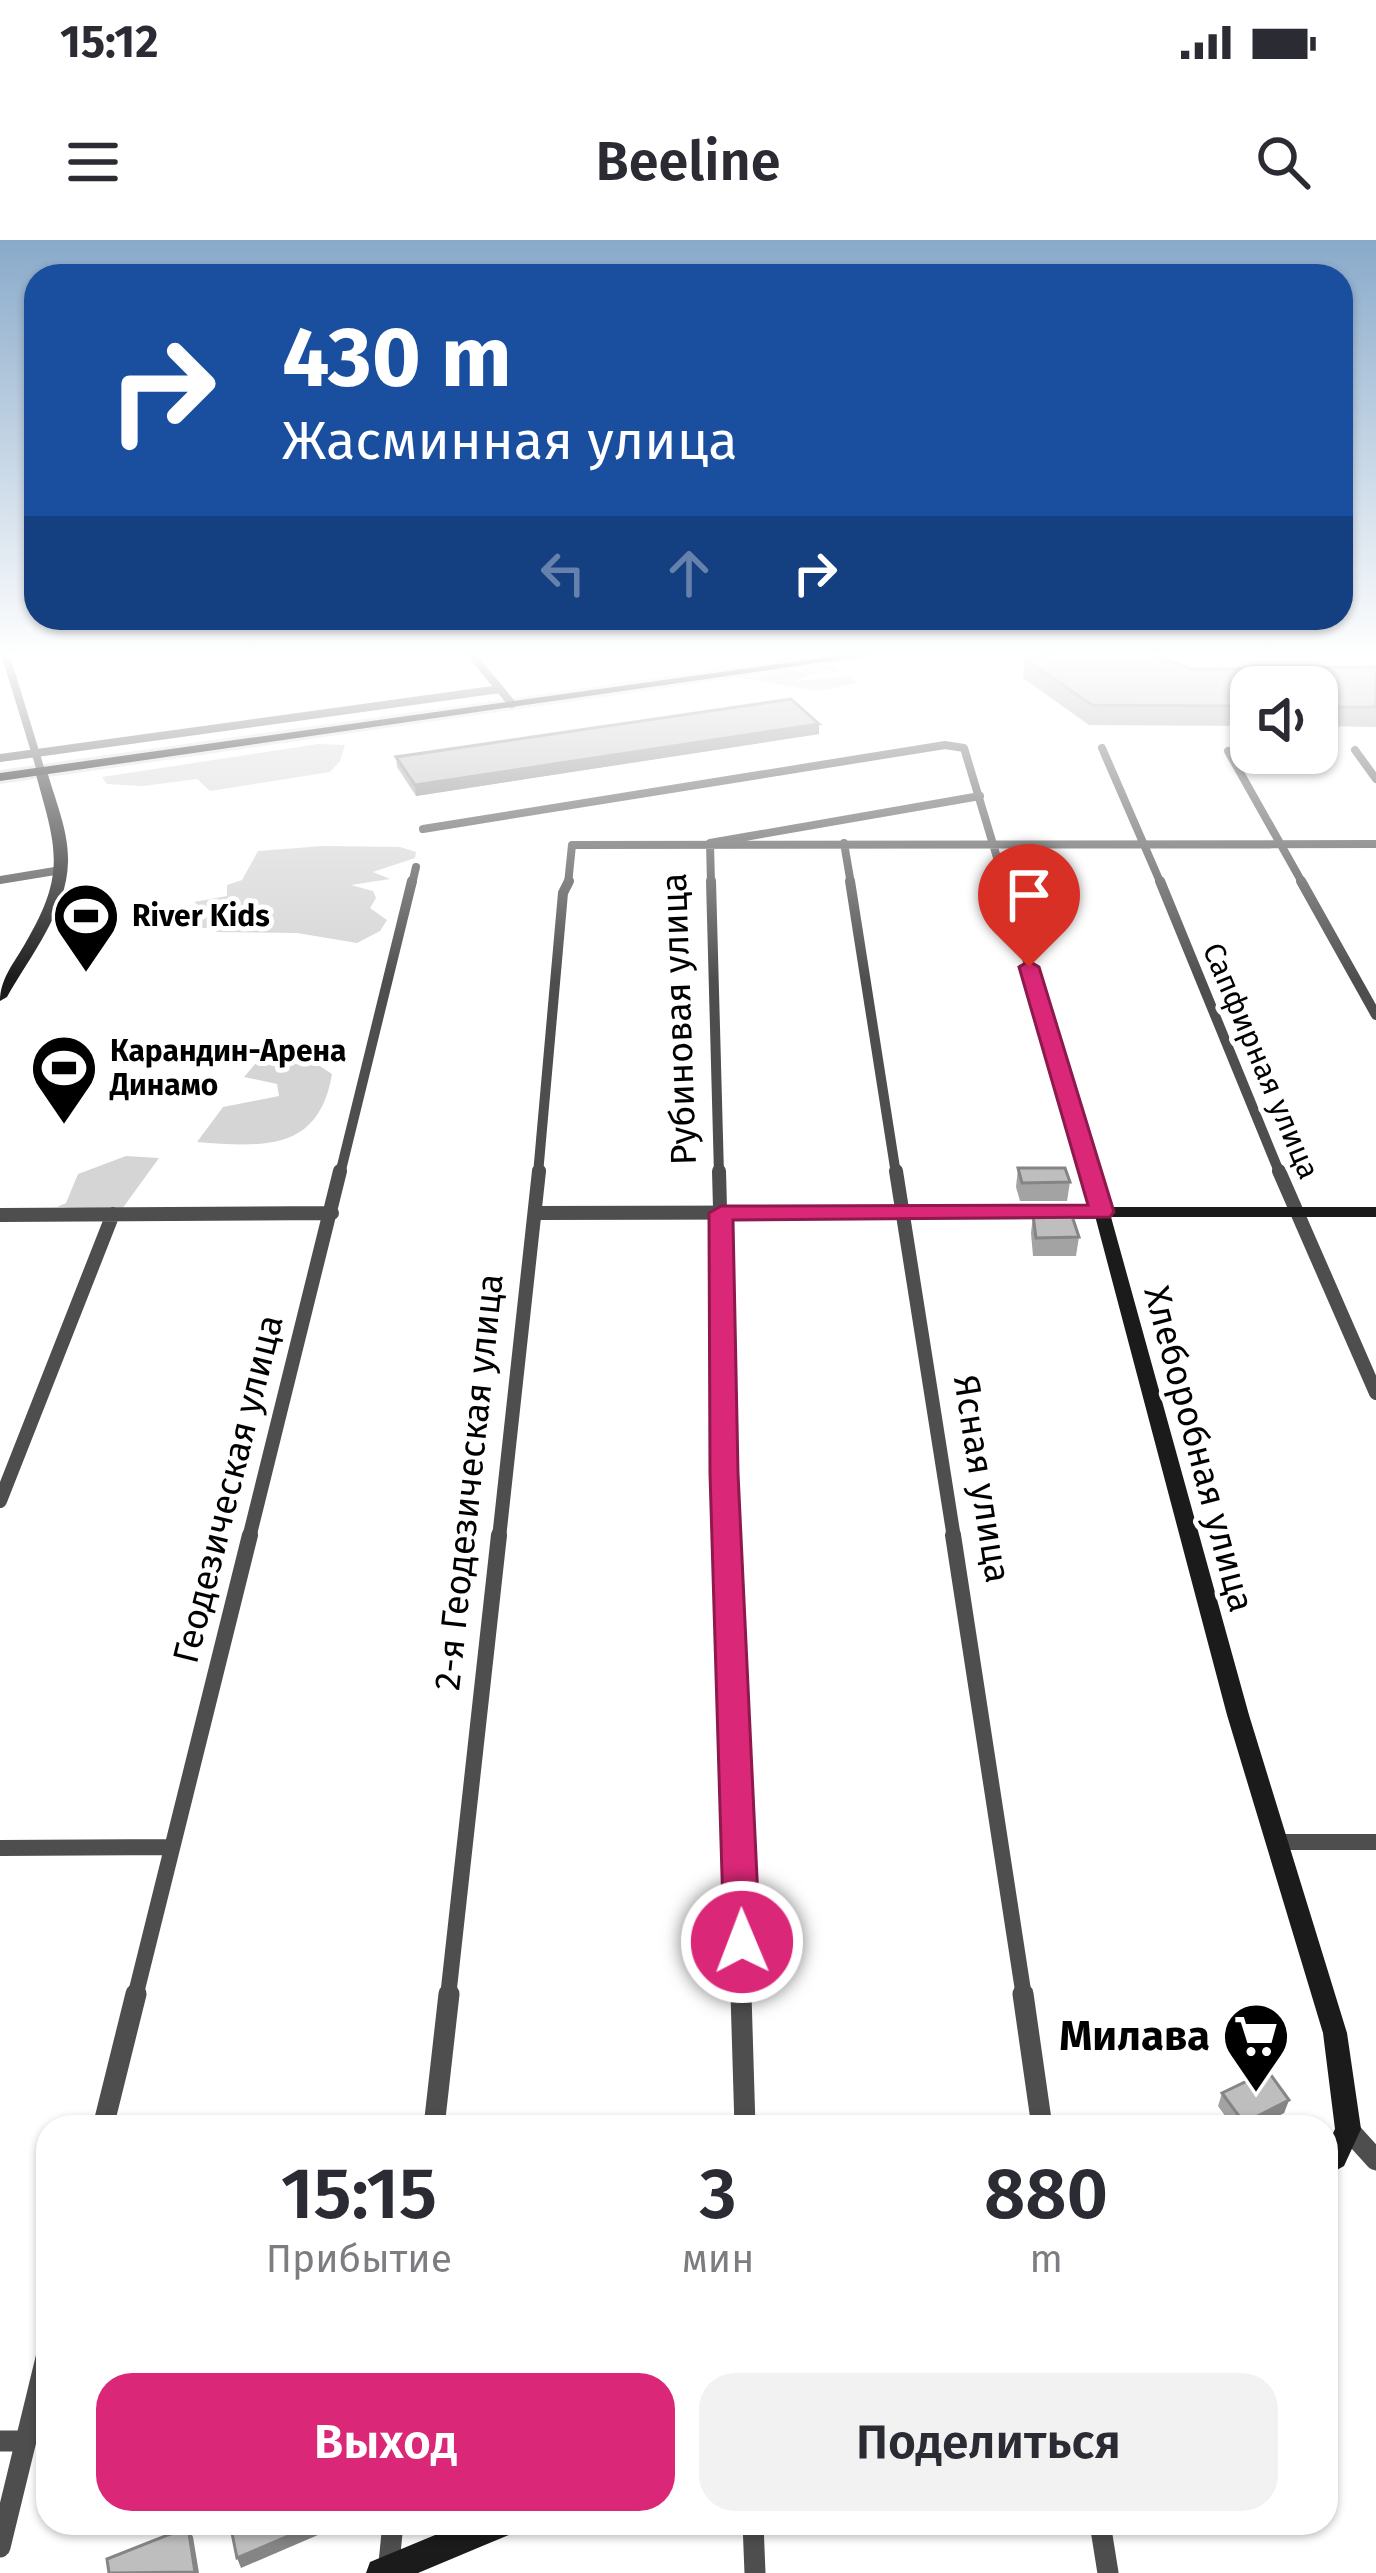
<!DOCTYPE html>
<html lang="ru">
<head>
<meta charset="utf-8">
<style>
	body { margin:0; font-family:"Fira Sans",sans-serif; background:#f2f2f3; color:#2b2b33; height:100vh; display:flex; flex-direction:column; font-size:45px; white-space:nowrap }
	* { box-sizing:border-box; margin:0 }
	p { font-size:39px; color:#7c7c81 }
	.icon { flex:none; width:66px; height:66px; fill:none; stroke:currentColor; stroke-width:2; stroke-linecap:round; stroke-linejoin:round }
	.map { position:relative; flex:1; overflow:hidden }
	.side { position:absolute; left:36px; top:1875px; width:1302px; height:420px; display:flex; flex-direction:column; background:#fff; border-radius:36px; box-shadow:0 3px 9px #0004 }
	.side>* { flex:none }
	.banner { position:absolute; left:24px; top:24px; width:1329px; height:366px; border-radius:36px; box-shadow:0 3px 9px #0004; background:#1a4fa0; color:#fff; overflow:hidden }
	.fabs { position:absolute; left:1230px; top:426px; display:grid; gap:24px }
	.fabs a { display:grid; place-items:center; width:108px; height:108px; border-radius:24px; background:#fff; box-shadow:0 3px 9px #0004; font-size:60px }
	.pin { position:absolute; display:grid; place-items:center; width:102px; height:102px; color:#fff; margin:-123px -51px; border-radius:50% 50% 50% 0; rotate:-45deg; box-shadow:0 0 12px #0007 }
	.pin .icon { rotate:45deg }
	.me { position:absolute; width:132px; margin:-66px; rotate:359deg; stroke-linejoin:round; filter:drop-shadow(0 0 9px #0008) }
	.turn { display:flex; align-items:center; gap:42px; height:252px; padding:0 60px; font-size:54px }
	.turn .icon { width:156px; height:156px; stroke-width:2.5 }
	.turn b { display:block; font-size:84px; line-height:102px }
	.lanes { display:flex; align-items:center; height:114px; padding:0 60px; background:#0003; justify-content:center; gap:60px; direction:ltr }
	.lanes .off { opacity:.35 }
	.eta { display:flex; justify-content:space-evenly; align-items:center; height:204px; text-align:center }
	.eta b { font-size:72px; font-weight:600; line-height:84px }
	.button { display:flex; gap:24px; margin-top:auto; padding:24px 60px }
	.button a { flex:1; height:138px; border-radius:36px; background:#db2777; color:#fff; font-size:48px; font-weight:600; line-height:138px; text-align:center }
	.button a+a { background:#f2f2f3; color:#2b2b33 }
	.status { display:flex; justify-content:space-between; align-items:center; height:84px; padding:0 60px; background:#fff; direction:ltr }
	.status svg { height:33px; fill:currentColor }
	header { display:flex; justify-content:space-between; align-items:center; height:156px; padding:0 60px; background:#fff; font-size:54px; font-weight:600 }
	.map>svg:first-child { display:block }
	.green { fill:#d5d5d5 }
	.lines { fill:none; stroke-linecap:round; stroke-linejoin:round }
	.primary-casing { stroke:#dbdbdb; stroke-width:6 }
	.street-far4 { stroke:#4e4e4e; stroke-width:8 }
	.street-far3 { stroke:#4e4e4e; stroke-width:10 }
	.street-far2 { stroke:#4e4e4e; stroke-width:14 }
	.street-far1 { stroke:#4e4e4e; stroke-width:16 }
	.street { stroke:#4e4e4e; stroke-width:21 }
	.secondary { fill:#1b1b1b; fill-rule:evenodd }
	.primary { fill:#000; fill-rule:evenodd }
	.wall { fill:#a3a3a3 }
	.shaded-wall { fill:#858585 }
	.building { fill:#bebebe; stroke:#858585; stroke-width:3 }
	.route { fill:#db2777; stroke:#8e194d; stroke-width:3 }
	.labels { text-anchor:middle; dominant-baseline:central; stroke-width:10; stroke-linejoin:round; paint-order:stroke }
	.far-poi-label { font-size:30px; font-weight:bold; fill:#000; stroke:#fff; text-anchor:start }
	.far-street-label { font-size:30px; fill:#000; stroke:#fff }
	.street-label { font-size:36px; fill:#000; stroke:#fff }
	.near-poi-label { font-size:42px; font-weight:bold; fill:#000; stroke:#fff; text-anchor:end }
</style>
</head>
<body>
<div class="status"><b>15:12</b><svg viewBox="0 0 49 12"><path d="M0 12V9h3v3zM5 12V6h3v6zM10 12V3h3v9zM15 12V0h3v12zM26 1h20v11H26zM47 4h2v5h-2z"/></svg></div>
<header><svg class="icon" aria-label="menu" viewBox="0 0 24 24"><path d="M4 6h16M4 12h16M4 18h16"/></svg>Beeline<svg class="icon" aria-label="search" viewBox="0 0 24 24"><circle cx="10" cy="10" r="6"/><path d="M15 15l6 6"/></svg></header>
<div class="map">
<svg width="1376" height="2333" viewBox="0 0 1376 2333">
	<rect width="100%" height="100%" fill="#fff"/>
	<path class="green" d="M832,425L842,431H822L794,441L849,436L857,443L818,451L742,438Z
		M318,504L345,505L340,521L330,532L210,551L197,539L143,546L107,544L102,537Z
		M323,606L400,607L416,612L415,618L373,632L390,639L351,645L373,651L376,658L370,668L387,680L380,691L357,703L297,693L215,692L223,688H193L205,670L194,662L227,656V645L242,640L258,611Z
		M256,823L317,824L332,834C319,912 263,907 197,902L223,867L279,856L277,844L244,837Z
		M126,916L159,918L122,969L57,967L66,963L78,934Z"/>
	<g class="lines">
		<g class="primary-casing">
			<path id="primary" d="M856,413H886L0,541V533Z"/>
		</g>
		<path class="street-far4" d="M5,413L41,531
			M470,413L512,464
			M1102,508L1161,644
			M1355,510L1376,539
			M1228,511L1303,644
			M0,518L500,449
			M423,589L945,505L964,508L1005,644
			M844,603L851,644
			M0,640L61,630
			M412,644L416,627
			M568,644L572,605L1376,604
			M711,644L710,603L980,556"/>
		<path class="street-far3" d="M711,641L719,934
			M850,641L896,934
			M1004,641L1091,934
			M1160,641L1280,934
			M1301,641L1376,775
			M340,934L412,641
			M538,934L563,653L569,641"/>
		<path class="street-far2" d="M719,931L729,1298
			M896,931L954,1298
			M1279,931L1376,1153
			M535,973L1102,972L1090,931
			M0,975L332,973
			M0,1261L113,974
			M249,1298L340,931
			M499,1298L539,931"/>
		<path class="street-far1" d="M729,1295L741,1757
			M953,1295L1024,1757
			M1276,1602H1376
			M0,1608L171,1607
			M135,1757L250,1295
			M448,1757L499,1295"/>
		<path class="street" d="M741,1754L745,1887
			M1023,1754L1042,1887
			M103,1887L136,1754
			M434,1887L449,1754
			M1348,1889L1376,1920
			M0,2201H26
			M753,2283L755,2333
			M1100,2283L1108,2333
			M0,2307L48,2110
			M388,2333L393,2283"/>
		<path class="secondary" d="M41,528L47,531C55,560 69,591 68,622C67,671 30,716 7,757L0,761C0,738 15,722 26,702C68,631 55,605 35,531Z
			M1102,967H1376V977H1111L1249,1475L1347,1793L1361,1889L1344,1926L1326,1936V1908L1335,1889L1323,1793L1227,1475L1094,972Z
			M464,2283H515L511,2294L418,2333H366L370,2322Z"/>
		<use href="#primary" class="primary"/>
	</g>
	<path class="wall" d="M1025,419L1192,429L1376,427V487L1317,486V447H1251V486L1089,485L1023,438Z
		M819,484V494L416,556L397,527L396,517Z
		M1018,928L1070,942L1067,961H1020L1016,947Z
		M1033,975L1079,997L1076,1016H1033L1031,993Z
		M1222,1853L1289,1860L1284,1873L1256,1887H1233L1218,1866Z"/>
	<path class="shaded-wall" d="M819,484V494L416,556L415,545Z
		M1289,1860L1284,1873L1256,1887H1242L1244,1883Z
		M315,2283L318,2295L241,2328L237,2318Z
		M188,2287L193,2297L199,2333H193Z"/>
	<path class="building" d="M1065,413H1148L1192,429L1376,427V467H1317V447H1251V466L1092,465L1025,419Z
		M791,459L819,484L415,545L396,517Z
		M1018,928H1065L1070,942L1022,943Z
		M1033,975L1072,976L1079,997L1036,998Z
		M1268,1831L1289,1860L1244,1883L1222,1853Z
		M230,2283H314V2285L237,2318Z
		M188,2287L195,2332L109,2333L107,2319Z"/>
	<linearGradient id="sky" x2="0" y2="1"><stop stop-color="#89aaca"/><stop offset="0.56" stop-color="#fff"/><stop offset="1" stop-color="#fff" stop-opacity="0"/></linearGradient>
	<rect width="1376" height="740" fill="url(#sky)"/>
	<path class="route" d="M1029,721L1039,727L1114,972L1110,977L733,980L738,1233L760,1702L755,1713L742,1718L729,1713L724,1702L710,1233L709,973L721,966L1088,965L1019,727Z"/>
	<defs>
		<g id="stadium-pin" transform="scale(3.45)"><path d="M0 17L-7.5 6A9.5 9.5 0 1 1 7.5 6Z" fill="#000" stroke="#fff"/><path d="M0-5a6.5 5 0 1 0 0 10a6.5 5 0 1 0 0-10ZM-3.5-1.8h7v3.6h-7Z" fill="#fff"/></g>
		<g id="supermarket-pin" transform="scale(3.45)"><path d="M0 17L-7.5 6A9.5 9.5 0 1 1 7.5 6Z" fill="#000" stroke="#fff"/><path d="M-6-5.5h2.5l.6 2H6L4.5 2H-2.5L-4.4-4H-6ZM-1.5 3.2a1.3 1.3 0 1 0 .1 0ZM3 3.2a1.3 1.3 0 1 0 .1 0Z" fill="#fff"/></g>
	</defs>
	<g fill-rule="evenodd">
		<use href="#stadium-pin" x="86" y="676"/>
		<use href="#stadium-pin" x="64" y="828"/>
		<use href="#supermarket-pin" x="1256" y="1796"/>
	</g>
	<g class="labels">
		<g class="far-poi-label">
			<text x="132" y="676">River Kids</text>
			<text x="110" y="811">Карандин-Арена<tspan x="110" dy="34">Динамо</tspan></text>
		</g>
		<g class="far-street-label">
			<text transform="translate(1261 821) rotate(67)">Сапфирная улица</text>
		</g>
		<g class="street-label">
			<text transform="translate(679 779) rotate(-92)">Рубиновая улица</text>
			<text transform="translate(1199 1209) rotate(75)">Хлеборобная улица</text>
			<text transform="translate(982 1239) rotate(81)">Ясная улица</text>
			<text transform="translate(469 1242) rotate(-84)">2-я Геодезическая улица</text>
			<text transform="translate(228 1249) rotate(-76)">Геодезическая улица</text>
		</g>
		<g class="near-poi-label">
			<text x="1210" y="1796">Милава</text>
		</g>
	</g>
</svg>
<div class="fabs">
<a><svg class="icon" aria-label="sound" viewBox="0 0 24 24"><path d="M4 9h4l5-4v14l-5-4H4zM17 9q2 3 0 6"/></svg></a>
</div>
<div class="pin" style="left:1029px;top:727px;background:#d93025"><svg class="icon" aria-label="arrive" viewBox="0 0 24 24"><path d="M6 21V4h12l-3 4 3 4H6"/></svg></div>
<svg class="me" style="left:742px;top:1702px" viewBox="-20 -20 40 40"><circle r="17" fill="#db2777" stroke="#fff" stroke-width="3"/><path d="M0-11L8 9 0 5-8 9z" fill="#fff"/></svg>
<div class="banner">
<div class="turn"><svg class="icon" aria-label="right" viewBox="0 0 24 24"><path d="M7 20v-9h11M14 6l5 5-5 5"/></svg><div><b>430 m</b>Жасминная улица</div></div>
<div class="lanes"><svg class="icon off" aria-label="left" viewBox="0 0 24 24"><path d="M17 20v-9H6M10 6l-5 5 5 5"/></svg><svg class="icon off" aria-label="ahead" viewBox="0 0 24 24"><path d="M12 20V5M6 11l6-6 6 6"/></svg><svg class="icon" aria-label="right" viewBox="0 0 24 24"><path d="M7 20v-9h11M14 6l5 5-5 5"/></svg></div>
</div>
<section class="side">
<div class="eta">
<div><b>15:15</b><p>Прибытие</p></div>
<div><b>3</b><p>мин</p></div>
<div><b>880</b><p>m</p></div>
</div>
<div class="button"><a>Выход</a><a>Поделиться</a></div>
</section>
</div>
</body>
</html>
